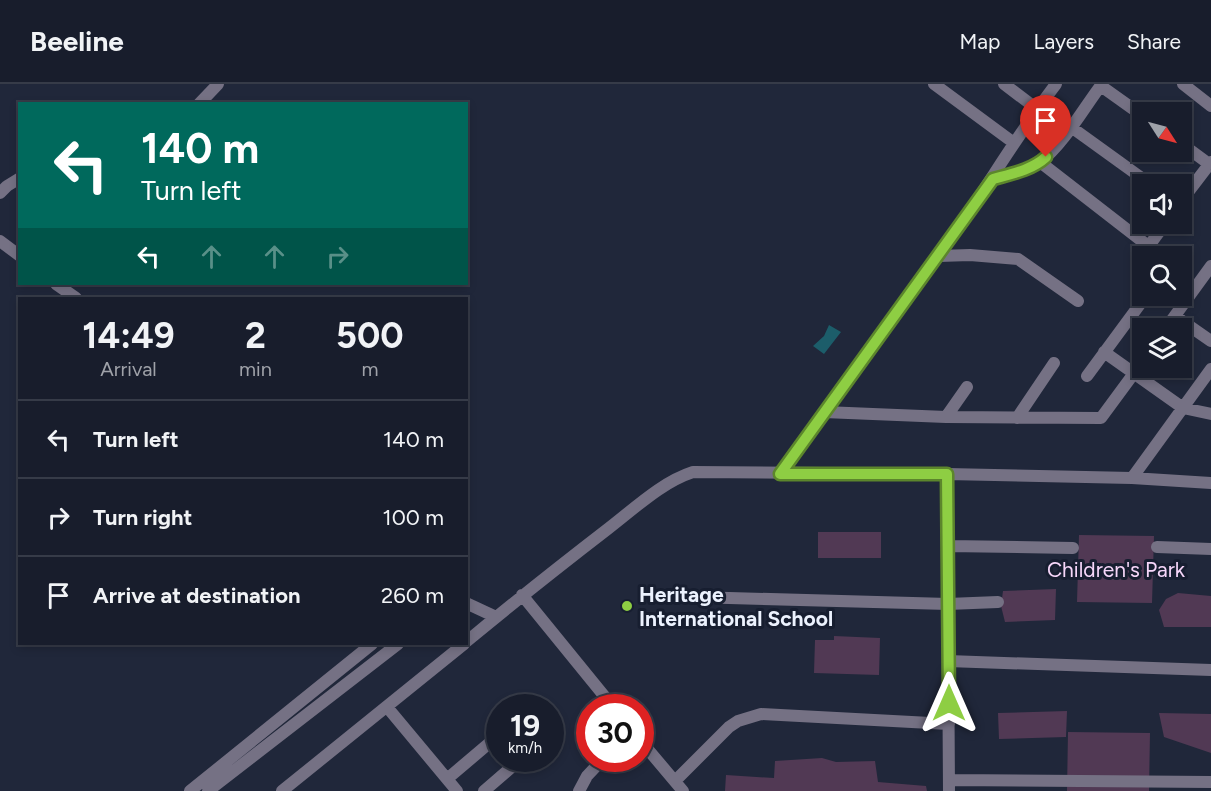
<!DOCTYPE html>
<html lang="en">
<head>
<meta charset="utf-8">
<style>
	body { margin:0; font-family:Figtree,sans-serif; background:#252a38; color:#f1f3f6; height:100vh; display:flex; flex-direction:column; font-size:22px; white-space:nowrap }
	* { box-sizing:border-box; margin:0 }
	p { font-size:20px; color:#9fa2a9 }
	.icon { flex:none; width:33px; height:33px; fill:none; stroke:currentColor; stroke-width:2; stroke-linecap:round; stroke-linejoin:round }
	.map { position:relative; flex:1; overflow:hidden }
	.sheet { position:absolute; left:18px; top:213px; width:450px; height:348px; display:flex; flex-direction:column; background:#181d2c; border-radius:0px; box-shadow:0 3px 9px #0003,0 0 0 2px #363b48 }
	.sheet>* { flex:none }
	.guide { position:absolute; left:18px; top:18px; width:450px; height:183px; border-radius:0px; box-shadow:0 3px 9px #0003,0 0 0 2px #363b48; background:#00695c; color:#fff; overflow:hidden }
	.needle { width:39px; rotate:126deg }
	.fabs { position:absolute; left:1132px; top:18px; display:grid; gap:12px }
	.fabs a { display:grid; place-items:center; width:60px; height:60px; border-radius:0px; background:#181d2c; box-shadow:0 3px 9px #0003,0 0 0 2px #363b48; font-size:30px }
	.speed { position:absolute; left:486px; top:610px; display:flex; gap:12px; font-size:30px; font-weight:700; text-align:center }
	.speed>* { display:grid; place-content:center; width:78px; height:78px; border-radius:50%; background:#181d2c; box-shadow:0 3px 9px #0003,0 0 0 2px #363b48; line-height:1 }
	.speed small { font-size:15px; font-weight:400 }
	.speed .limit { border:9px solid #d22; background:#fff; color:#111 }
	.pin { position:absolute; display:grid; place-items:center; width:51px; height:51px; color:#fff; margin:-62px -26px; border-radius:50% 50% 50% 0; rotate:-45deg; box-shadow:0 0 6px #0007 }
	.pin .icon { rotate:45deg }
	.me { position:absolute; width:66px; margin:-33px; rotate:0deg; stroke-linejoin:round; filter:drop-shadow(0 0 4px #0008) }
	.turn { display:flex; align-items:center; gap:21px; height:126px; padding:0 24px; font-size:27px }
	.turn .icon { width:78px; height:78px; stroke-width:2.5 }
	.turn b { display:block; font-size:42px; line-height:51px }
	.lanes { display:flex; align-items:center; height:57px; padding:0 24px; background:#0003; justify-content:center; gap:30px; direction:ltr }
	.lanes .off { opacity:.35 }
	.eta { display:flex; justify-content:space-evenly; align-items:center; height:102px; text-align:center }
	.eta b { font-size:36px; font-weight:700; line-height:42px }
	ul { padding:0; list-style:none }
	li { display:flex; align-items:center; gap:18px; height:78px; padding:0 24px; border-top:2px solid #363b48 }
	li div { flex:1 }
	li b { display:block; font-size:22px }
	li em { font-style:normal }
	header { display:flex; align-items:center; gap:36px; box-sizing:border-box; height:84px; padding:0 30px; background:#181d2c; border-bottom:2px solid #363b48 }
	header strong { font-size:28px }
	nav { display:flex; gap:33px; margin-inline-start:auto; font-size:21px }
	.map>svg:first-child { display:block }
	.green { fill:#513954 }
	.water { fill:#1c5d6a }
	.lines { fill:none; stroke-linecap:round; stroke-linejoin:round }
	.minor { stroke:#757184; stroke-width:12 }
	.route-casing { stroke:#5c862c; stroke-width:15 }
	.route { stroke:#8ece43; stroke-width:10 }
	.poi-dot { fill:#8ece43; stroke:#171e30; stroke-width:2 }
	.labels { text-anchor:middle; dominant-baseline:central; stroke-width:6; stroke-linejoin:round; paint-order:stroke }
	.park-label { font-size:21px; fill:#f6d6f9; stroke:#171e30 }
	.poi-label { font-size:21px; font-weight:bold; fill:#ecf2fe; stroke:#171e30; text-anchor:start }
</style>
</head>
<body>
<header>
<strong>Beeline</strong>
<nav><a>Map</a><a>Layers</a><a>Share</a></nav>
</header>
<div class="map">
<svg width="1211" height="707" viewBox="0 0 1211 707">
	<rect width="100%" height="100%" fill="#20273a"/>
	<path class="green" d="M818,448H881V474H818Z
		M1079,451L1154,452L1152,519L1077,518Z
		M1056,505L1055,536L1005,538L1001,522L1003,507Z
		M1178,509L1211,512V543H1164L1159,526L1166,515Z
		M834,552L880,554L879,591L814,589L815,556H834Z
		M1067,627L1066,653L999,655L998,629Z
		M1159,629L1211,630V669L1164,653Z
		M1068,648L1150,649L1149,707H1067Z
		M822,674L836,678L875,677L878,698L926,702L927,707H725L726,691L774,694L775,677Z"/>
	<path class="water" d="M829,241L841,248L824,270L813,262L824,252Z"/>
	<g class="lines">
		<path class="minor" d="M934,0L1014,59
			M1004,0L1037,25
			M1183,0L1211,22
			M1101,2L1143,32
			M199,20L218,0
			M1071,43L1150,100
			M1182,60L1209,80
			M1040,78L1147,161L1151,159L1165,140
			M993,95C1008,90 1028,87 1041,77C1063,61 1085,22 1102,0
			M0,109L7,102L20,94
			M1182,116L1211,78
			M0,157L20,172
			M939,172L970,171L1018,175L1078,217
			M56,200L76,214
			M1175,232L1211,257
			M1166,244L1211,182
			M1104,268L1183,324L1211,330
			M1087,292L1146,212
			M824,328L946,333L1101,334L1143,277
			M946,333L967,303
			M1017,334L1054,279
			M780,390C838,308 899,228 956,147C990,98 1020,47 1056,0
			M947,390L949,707
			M1132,394L1211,285
			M948,462L1073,464
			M1157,463L1211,465
			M522,511L614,624
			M694,513L948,520L998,518
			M466,519L496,533
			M466,558C513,519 561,481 609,444C635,424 662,398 693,388L947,390L1132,394L1211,399
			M948,577L1211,586
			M387,623L457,707
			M640,656L683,707
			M447,695L500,650
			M949,696L1211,698
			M675,697L729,643L738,637L761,630L949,640
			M190,707L372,560
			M208,707L398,560
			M282,707L464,560
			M484,707L521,675
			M579,707L587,692L603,675"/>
	</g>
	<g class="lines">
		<g class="route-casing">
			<path id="route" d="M949,619L947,390H780L993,95C1011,90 1032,86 1046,73"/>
		</g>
		<use href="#route" class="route"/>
	</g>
	<circle class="poi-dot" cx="627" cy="522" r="6"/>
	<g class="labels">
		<g class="park-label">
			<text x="1116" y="485">Children's Park</text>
		</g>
		<g class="poi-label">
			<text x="639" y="510">Heritage<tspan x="639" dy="24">International School</tspan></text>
		</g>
	</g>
</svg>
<div class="fabs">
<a><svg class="needle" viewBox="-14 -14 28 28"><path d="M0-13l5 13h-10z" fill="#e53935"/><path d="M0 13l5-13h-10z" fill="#9fa2a9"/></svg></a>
<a><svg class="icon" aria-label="sound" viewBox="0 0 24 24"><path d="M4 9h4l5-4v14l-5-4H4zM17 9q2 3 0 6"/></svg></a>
<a><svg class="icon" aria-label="search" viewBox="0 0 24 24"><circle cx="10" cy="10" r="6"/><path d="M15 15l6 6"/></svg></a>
<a><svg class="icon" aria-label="layers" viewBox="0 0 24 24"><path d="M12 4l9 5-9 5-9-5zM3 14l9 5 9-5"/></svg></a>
</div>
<div class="speed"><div>19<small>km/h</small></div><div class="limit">30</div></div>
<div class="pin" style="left:1046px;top:73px;background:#d93025"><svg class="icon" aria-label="arrive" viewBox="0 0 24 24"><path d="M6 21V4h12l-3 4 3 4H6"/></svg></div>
<svg class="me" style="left:949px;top:619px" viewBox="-20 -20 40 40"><path d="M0-17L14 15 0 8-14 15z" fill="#8ece43" stroke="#fff" stroke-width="4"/></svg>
<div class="guide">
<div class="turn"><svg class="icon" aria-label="left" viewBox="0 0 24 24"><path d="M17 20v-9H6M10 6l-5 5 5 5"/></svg><div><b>140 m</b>Turn left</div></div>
<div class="lanes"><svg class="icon" aria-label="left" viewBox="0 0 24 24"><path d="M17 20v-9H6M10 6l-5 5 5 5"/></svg><svg class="icon off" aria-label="ahead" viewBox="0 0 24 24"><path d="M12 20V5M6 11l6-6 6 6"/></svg><svg class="icon off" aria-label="ahead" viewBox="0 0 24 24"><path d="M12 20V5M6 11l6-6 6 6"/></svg><svg class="icon off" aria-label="right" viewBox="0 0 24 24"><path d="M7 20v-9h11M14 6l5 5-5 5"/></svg></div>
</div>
<section class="sheet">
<div class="eta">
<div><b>14:49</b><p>Arrival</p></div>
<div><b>2</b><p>min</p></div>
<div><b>500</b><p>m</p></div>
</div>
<ul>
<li><svg class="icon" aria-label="left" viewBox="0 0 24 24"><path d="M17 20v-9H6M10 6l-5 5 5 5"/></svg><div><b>Turn left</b></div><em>140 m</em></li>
<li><svg class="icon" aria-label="right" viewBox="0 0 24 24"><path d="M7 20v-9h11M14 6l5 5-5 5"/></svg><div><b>Turn right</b></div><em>100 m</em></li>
<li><svg class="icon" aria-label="arrive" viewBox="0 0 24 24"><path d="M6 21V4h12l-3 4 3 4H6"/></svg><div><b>Arrive at destination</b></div><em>260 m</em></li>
</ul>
</section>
</div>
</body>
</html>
